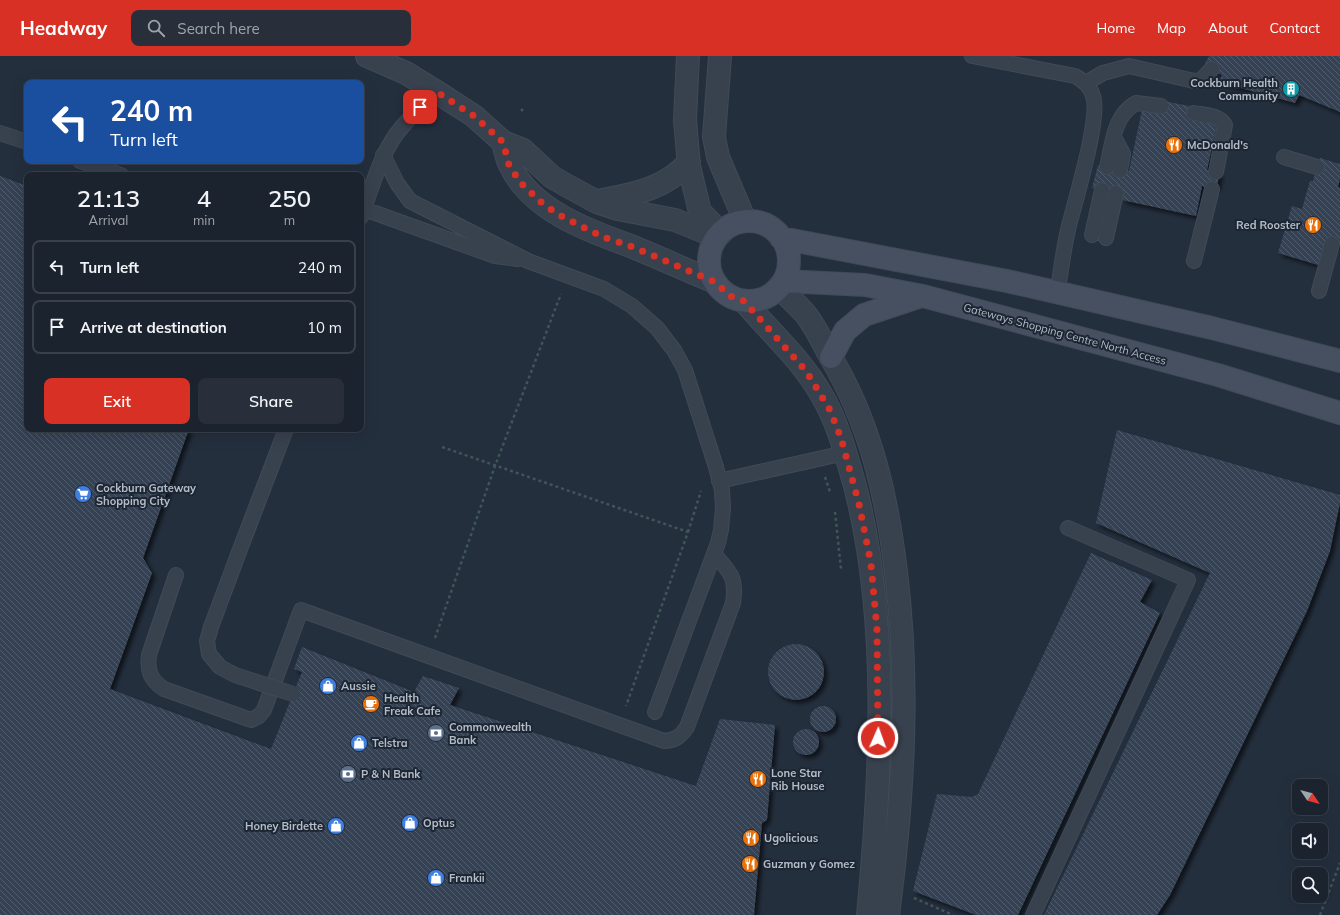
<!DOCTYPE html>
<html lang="en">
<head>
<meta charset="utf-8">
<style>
	body { margin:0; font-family:Mulish,sans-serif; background:#282f3a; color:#f1f3f6; height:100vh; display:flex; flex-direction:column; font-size:15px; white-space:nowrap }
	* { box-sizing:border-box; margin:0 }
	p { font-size:13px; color:#a0a4aa }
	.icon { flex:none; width:22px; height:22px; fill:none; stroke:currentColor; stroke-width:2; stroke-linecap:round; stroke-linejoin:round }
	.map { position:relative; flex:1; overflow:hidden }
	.details { position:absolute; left:24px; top:116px; width:340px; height:260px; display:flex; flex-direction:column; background:#1b232e; border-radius:8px; box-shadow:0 4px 16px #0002,0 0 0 1px #39404a }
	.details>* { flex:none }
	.guide { position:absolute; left:24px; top:24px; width:340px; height:84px; border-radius:8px; box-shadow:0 4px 16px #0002,0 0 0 1px #39404a; background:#1a4fa0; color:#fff; overflow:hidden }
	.needle { width:26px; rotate:125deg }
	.buttons { position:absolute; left:1292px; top:723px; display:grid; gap:8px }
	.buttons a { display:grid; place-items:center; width:36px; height:36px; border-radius:8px; background:#1b232e; box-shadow:0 4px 16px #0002,0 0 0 1px #39404a; font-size:20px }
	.pin { position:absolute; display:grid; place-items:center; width:34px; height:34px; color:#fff; margin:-17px; border-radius:8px; box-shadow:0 2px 6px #0006 }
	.me { position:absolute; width:44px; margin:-22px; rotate:2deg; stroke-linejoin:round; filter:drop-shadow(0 0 3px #0008) }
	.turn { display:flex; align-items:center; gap:14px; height:84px; padding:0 20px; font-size:18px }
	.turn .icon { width:52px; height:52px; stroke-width:2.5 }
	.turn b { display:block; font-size:28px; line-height:34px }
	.eta { display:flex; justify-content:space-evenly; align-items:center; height:68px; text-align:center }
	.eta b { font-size:24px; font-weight:600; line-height:28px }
	.action { display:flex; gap:8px; margin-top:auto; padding:8px 20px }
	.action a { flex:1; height:46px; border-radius:8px; background:#d93025; color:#fff; font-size:16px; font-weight:600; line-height:46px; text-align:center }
	.action a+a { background:#282f3a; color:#f1f3f6 }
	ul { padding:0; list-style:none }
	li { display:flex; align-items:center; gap:12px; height:54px; margin:0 8px 6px; padding:0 12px; border:2px solid #39404a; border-radius:8px }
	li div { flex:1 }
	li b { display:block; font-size:15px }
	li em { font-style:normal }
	header { display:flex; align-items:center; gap:24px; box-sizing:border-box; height:56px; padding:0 20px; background:#d93025; color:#fff }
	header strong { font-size:19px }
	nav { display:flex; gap:22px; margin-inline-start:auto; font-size:14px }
	.search { width:280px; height:36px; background:#282f3a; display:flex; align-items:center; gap:10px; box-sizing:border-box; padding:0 14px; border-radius:8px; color:#a0a4aa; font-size:15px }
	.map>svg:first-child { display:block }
	.building { fill:url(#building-back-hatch); filter:url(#shadow) }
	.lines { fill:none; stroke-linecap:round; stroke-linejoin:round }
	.lane-casing { stroke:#414a57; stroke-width:16 }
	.street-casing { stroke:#414a57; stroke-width:24 }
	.secondary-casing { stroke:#414a57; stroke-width:24 }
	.path { stroke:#3f5557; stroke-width:2.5; stroke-dasharray:3 3; stroke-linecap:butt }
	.lane { stroke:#38414e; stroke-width:14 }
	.street { stroke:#38414e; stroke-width:22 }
	.secondary { stroke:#465061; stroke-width:22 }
	.lane-bridge-casing { stroke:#414a57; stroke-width:16; stroke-linecap:butt }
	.lane-bridge { stroke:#38414e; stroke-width:14 }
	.route { stroke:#d93025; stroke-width:7; stroke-dasharray:0 12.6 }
	.labels { text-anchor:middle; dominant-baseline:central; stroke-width:4; stroke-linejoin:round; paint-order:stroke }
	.poi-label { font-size:11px; font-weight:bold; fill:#b4bcc9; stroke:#1d2633; text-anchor:start }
	.street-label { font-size:11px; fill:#b4bcc9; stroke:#1d2633 }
</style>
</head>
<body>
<header>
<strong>Headway</strong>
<div class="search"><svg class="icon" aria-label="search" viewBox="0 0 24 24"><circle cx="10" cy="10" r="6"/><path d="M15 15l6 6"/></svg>Search here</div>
<nav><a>Home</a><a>Map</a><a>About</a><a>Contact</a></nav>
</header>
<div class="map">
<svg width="1340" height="859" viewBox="0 0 1340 859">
	<defs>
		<pattern id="building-back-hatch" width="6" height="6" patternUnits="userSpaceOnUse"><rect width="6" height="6" fill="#364354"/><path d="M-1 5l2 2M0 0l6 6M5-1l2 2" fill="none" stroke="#515c6b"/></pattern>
		<filter id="shadow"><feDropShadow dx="3.5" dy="3.5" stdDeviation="2" flood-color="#0009"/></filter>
	</defs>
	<rect width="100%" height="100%" fill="#242f3e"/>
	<path class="building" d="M1209,0H1340V56L1299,39L1295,47L1219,26L1222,19L1204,10Z
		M1163,45L1195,51L1193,63L1217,69L1207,114L1220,117L1216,133L1202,130L1196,160L1122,144L1123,139L1092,132L1098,109L1129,115L1142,54L1160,58Z
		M1320,102L1340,108V123L1338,131L1340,132V189L1326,186L1318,209L1278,197L1292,150L1302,153L1310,125H1313Z
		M0,120L27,130V373H189L143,502L152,517L110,633L271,693L302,616L294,613L302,591L414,636L423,620L459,632L450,649L696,730L720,663L775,669L767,764L762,767L754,859H0Z
		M1117,374L1340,439V447L1330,495L1307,555L1170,839L1157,859H1044L1210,517L1096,467Z
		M1091,497L1152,524L1140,546L1160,557L1018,859H976L913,835L937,738L972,741L978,738Z
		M768 616a28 28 0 1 1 56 0a28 28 0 1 1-56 0Z
		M810 663a13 13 0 1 1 26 0a13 13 0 1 1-26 0Z
		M793 686a13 13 0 1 1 26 0a13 13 0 1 1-26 0Z"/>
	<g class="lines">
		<g class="lane-casing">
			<path id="lane" d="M972,0L1075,20C1084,25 1090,30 1093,40C1101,62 1074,148 1068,174C1063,195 1061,217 1057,237
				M1086,27L1103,17L1129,10L1194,25L1201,24L1212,13
				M1194,57C1205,59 1219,59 1225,69L1216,116
				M0,77L27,86
				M1114,81L1123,98L1120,114
				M383,99L397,127L410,145L528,205L604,233L632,250L657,272L674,294L685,314L716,411L722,434L723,452L721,474L718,487L655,656
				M1284,101L1317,111
				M80,105L121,119
				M1107,111C1113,87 1113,60 1136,47L1161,50
				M364,153L495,200L518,203
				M361,161C382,103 386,74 440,38
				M1092,179L1102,134
				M1106,182L1116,137
				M1194,205L1212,133
				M1319,235L1332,188
				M719,425L845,397
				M239,496L286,373
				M176,519L149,599C147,614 150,624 164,633L251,664L259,660L264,654L301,554L664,685C676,684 680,681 687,671L733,547C737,521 730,516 714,498
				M1033,859L1188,524L1068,472"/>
		</g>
		<g class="street-casing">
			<path id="street" d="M367,0L406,17L440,38L474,60L503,86L523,94L552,121L564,128L597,146L618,153L675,164L717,181
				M688,0L685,64L689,110L700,156L721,177
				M720,0L714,81L718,101L745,165
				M503,86C505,93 506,102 510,109C530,153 586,174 628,189C658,201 686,214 715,226
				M598,145C633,138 664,134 689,106
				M779,231C788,241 799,250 807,260C816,272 823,287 830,300C870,366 887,440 896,516C910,631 903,744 888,859
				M744,245C770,276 801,303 821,338C838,366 846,399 855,430C890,566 881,720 868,859"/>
		</g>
		<g class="secondary-casing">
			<path id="secondary" d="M709 205a40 40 0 1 1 80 0a40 40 0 1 1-80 0Z
				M781,182L1007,225L1212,272L1340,305
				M784,225L865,229L923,240L1218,319L1340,357
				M831,301L845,275L864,259L918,241"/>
		</g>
		<path class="path" d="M521,53L523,55
			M442,391L688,476L626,650
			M825,421L830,436
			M835,456L841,513
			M688,476L701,435
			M435,582L495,410L561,238
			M914,842L953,859
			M1320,859L1340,807"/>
		<use href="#lane" class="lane"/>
		<use href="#street" class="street"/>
		<use href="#secondary" class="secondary"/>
		<g class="lane-bridge-casing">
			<path id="lane-bridge" d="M239,496L211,571L207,585L209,598L220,611L235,619L293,638"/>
		</g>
		<use href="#lane-bridge" class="lane-bridge"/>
	</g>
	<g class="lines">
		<path class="route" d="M420,51L440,38L474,60L503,86L509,109L520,126L543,148L561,160L603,181L628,189L715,226L730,240L744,245L806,315L830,354L841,382L859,448L871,508L877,574L878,682"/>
	</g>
	<defs>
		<g id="building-disc" transform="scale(0.9)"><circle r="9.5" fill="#0f9aa8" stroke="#1d2633"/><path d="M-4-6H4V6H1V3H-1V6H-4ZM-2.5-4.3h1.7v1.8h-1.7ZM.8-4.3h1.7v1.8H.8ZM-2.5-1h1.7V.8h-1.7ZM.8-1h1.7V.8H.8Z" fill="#fff"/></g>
		<g id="restaurant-disc" transform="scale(0.9)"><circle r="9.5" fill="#e8710a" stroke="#1d2633"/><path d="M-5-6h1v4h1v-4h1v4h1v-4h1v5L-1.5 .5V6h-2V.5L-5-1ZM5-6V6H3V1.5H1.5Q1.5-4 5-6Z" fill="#fff"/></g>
		<g id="supermarket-disc" transform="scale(0.9)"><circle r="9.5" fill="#3f7fe0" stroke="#1d2633"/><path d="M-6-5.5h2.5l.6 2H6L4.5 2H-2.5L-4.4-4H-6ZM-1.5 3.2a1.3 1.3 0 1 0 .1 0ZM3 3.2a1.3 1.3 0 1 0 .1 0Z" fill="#fff"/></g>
		<g id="shop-disc" transform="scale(0.9)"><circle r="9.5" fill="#3f7fe0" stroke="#1d2633"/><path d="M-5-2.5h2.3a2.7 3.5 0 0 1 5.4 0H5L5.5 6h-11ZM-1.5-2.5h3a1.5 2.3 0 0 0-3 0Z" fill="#fff"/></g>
		<g id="cafe-disc" transform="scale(0.9)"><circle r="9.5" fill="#e8710a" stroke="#1d2633"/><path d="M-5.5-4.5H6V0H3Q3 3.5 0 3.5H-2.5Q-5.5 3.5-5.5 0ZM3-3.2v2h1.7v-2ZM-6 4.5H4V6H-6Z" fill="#fff"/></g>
		<g id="bank-disc" transform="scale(0.9)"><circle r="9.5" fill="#5c6f8a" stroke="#1d2633"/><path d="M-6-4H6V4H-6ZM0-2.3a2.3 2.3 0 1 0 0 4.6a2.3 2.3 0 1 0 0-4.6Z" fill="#fff"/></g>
	</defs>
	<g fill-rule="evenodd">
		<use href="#building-disc" x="1291" y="33"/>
		<use href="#restaurant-disc" x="1174" y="89"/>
		<use href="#restaurant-disc" x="1313" y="169"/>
		<use href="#supermarket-disc" x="83" y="438"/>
		<use href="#shop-disc" x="328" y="630"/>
		<use href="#cafe-disc" x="371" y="648"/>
		<use href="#bank-disc" x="436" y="677"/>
		<use href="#shop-disc" x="359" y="687"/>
		<use href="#bank-disc" x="348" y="718"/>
		<use href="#restaurant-disc" x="758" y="723"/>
		<use href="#shop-disc" x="410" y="767"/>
		<use href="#shop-disc" x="336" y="770"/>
		<use href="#restaurant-disc" x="751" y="782"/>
		<use href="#restaurant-disc" x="750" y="808"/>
		<use href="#shop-disc" x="436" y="822"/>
	</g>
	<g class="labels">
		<g class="poi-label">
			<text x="1278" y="27" text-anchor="end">Cockburn Health<tspan x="1278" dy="13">Community</tspan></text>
			<text x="1187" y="89">McDonald's</text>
			<text x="1300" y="169" text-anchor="end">Red Rooster</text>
			<text x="96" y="432">Cockburn Gateway<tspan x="96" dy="13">Shopping City</tspan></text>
			<text x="341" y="630">Aussie</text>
			<text x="384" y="642">Health<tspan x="384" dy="13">Freak Cafe</tspan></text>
			<text x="449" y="671">Commonwealth<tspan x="449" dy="13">Bank</tspan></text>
			<text x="372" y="687">Telstra</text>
			<text x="771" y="717">Lone Star<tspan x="771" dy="13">Rib House</tspan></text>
			<text x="361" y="718">P &amp; N Bank</text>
			<text x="423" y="767">Optus</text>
			<text x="323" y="770" text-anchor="end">Honey Birdette</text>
			<text x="764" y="782">Ugolicious</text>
			<text x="763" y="808">Guzman y Gomez</text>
			<text x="449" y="822">Frankii</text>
		</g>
		<g class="street-label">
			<text transform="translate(1065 278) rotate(15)">Gateways Shopping Centre North Access</text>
		</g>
	</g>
</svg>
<div class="buttons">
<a><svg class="needle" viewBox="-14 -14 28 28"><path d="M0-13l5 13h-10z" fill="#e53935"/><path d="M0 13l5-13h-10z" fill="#a0a4aa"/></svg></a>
<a><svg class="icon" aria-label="sound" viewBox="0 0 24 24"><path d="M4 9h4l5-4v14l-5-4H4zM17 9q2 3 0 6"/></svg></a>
<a><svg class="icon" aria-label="search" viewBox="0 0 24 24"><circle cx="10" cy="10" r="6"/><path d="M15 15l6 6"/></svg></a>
</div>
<div class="pin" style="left:420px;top:51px;background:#d93025"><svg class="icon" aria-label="arrive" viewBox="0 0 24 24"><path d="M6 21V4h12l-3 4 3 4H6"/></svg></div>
<svg class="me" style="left:878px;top:682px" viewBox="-20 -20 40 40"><circle r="17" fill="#d93025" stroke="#fff" stroke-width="3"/><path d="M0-11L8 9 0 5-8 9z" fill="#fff"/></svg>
<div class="guide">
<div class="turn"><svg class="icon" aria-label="left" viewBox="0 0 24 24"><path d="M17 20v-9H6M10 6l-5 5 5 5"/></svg><div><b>240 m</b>Turn left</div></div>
</div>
<section class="details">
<div class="eta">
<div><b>21:13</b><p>Arrival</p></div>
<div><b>4</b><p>min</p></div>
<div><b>250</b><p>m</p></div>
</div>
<ul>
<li><svg class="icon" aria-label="left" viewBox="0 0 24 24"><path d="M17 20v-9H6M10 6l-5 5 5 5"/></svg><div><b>Turn left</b></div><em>240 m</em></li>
<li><svg class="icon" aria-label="arrive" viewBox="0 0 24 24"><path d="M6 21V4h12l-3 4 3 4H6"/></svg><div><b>Arrive at destination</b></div><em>10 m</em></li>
</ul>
<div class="action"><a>Exit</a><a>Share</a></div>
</section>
</div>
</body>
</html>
